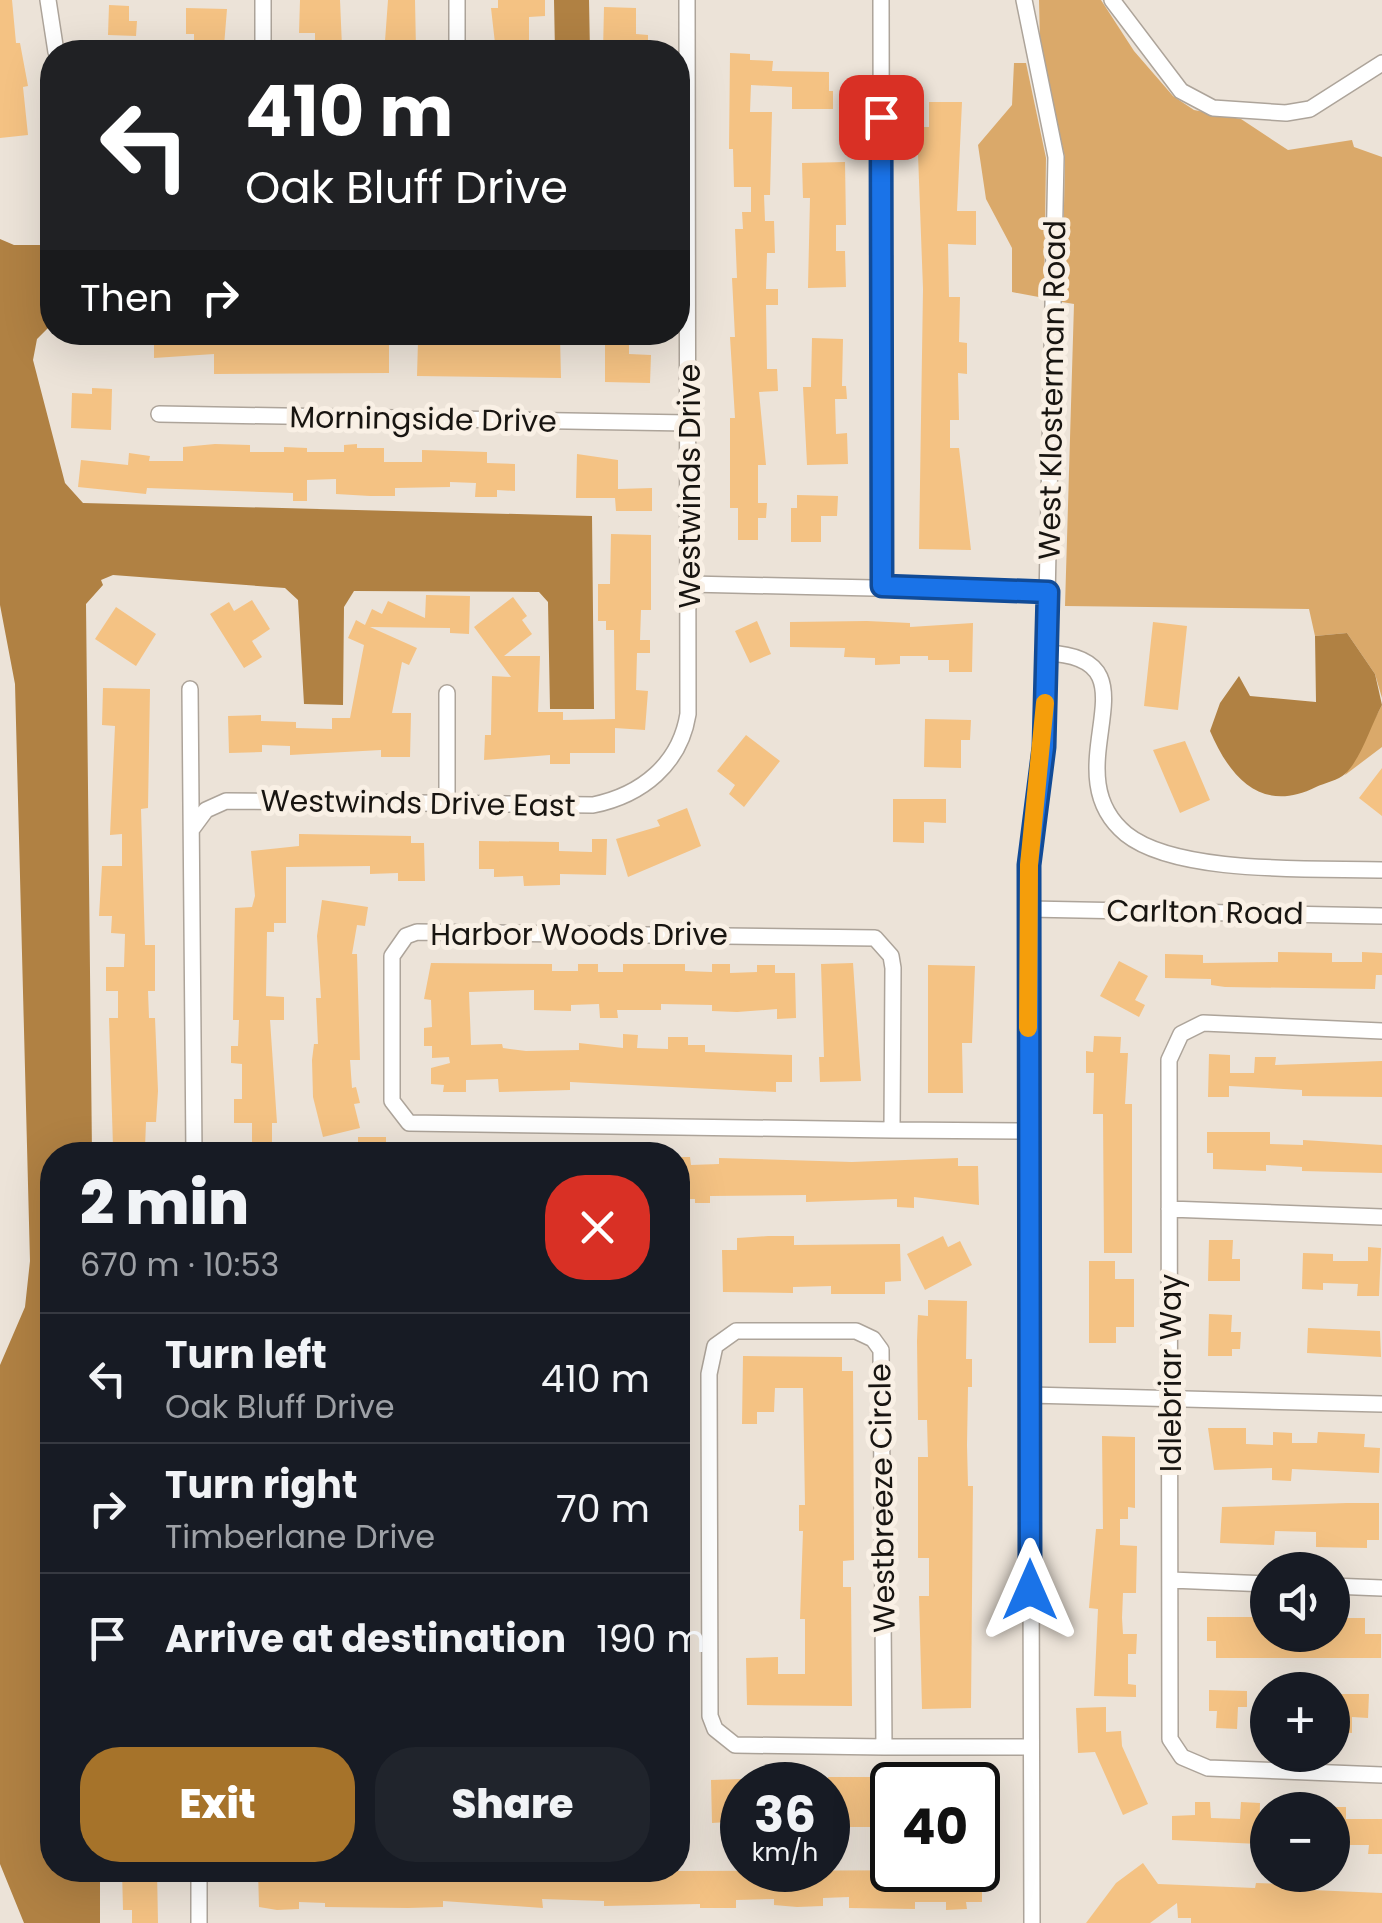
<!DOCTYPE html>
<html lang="en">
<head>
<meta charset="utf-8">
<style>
	body { margin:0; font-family:Poppins,sans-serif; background:#20242c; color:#f1f3f6; height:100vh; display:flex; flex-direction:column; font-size:38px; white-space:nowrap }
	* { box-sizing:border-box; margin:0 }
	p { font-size:32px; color:#9ea1a6 }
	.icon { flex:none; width:55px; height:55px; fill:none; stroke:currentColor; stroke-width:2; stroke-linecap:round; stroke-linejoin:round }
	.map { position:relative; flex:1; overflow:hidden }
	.panel { position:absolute; left:40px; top:1142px; width:650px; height:740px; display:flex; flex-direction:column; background:#171b24; border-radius:40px; box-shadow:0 10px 40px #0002 }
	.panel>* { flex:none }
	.hud { position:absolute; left:40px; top:40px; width:650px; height:305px; border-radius:40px; box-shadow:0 10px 40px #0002; background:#202124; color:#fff; overflow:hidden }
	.tools { position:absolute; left:1250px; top:1552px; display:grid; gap:20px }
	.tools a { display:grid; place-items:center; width:100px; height:100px; border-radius:50%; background:#171b24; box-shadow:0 10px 40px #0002; font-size:50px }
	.speed { position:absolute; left:720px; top:1762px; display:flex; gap:20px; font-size:50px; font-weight:700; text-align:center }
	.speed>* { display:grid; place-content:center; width:130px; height:130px; border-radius:50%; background:#171b24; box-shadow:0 10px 40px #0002; line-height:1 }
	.speed small { font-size:25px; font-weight:400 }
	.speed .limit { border:5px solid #111; border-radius:15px; background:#fff; color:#111 }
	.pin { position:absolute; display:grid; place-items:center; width:85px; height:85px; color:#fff; margin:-42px; border-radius:20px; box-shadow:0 5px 15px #0006 }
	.me { position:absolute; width:110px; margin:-55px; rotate:0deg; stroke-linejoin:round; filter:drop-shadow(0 0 8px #0008) }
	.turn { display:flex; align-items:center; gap:35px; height:210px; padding:0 40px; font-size:45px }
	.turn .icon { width:130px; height:130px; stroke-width:2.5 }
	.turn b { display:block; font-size:70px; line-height:85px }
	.then { display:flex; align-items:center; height:95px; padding:0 40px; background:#0003; gap:20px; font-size:38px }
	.round { display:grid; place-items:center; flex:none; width:105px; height:105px; border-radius:40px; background:#20242c }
	.head { display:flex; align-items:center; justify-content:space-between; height:170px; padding:0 40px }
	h1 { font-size:60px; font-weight:800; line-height:75px }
	.primary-button { display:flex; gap:20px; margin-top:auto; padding:20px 40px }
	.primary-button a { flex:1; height:115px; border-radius:40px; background:#a6732a; color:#fff; font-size:40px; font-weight:800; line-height:115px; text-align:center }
	.primary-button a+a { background:#20242c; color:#f1f3f6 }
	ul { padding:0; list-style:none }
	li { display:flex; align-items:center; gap:30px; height:130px; padding:0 40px; border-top:2px solid #363941 }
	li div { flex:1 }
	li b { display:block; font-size:38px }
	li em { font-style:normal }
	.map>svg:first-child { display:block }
	.forest { fill:#daa96a }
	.water { fill:#b08143 }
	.building { fill:#f4c283 }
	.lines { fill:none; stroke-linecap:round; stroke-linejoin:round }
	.minor-casing { stroke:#ada49a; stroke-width:18 }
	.minor { stroke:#fff; stroke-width:15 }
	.route-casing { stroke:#114b97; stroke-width:25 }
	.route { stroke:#1a73e8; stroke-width:18 }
	.slow { stroke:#f59e0b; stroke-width:18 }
	.labels { text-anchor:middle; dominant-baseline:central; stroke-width:10; stroke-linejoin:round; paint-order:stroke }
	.street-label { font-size:30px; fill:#181511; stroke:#f9f0e5 }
</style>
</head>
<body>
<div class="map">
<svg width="1382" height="1923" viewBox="0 0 1382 1923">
	<rect width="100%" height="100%" fill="#ece3d8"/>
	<path class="forest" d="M1039,0H1101L1134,51L1173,96L1194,110L1241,119L1288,150L1352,140L1354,147L1382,157V698L1375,674L1347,633L1315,636L1309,609L1065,606L1074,304L1062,302L1065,158L1040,43Z
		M1014,63H1026L1046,158L1044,298L1012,292V248L986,199L978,145L1012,105Z
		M1382,705V747L1345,775Z"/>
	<path class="water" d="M554,0H589L590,52H555Z
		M0,239L14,245H52V324L37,339L33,360L65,483L83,503L592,516L594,709H550L548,602L539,592L354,591L344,607L343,705L304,704L298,600L285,588L113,575L101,580L103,585L86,604L92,1155H52V1870H100V1923H24L0,1864V1365L25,1307L30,1261L15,684L0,605Z
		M1347,633L1375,674L1382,705C1371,725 1361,759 1345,774C1339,780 1324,783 1316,787C1262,814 1230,778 1210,731L1220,703L1239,676L1250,696L1316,702L1315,636Z"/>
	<path class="building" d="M0,0H12L16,43H20L28,86L23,87L28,135L0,138Z
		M300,0H340L342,47L315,46V33H299Z
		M388,0H415L416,50L398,49V41H385Z
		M498,0H545V16L529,17V52H496L491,8H498Z
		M109,5L129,6V21H137L136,36L108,35Z
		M604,7L636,8V34L648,35V52H603Z
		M186,8L227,9L224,46L194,45V34H186Z
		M730,53L750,54V60L773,61L772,71L829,72V91H833V109H792V87L751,85L750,112H772L770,195H764L765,221H774L775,253H767L766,289H778V305H766L767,369H777L778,391L759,392L766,465H758V503H767L766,518H758V540H738V508H730V418H735L730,337H735L732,278H737L735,229H743L742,212H751V187H734L733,149H729Z
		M929,102H962L957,211H976V245L948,244L949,297H960L959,342L967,343V374L958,373L959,420H950V448H959L971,550L919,549L923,289L917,127H929Z
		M845,162L846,225H836V251H845L846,287L808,288L810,198H803L802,163Z
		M154,332H202L203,340H229V332H251L252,336L389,341V373L214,374V354L154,358Z
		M444,332H463V343H496L497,332H512V338L560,337L561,378L417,376L418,341H444Z
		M812,338L843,339L842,386H846L847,399H835L836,434L847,433L848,464L807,465L803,387H811Z
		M605,344H629V354L651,355L650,383L605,382Z
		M92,388L112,389L111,430L71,428L72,393L92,394Z
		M215,444L250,445V452H284V447L307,448V452H344V445L357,444V448H384V462H422V450L487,452V463L515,464V491L497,490V497H475L476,483L450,482V487L395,488V496H370L336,494V479L307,480V501H293V493L147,488L146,494L78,487L81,460L128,465L129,453L150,456L149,461H183V447Z
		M577,454L618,460V489L652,488V511H616L615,498H576Z
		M797,495L838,496L837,516H821V542H791V508H797Z
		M611,534L651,535V610H641L640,640H650V653H637L636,690L648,691L645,730L615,728V753H570V764H550V755L484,760L485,735H491L492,676L511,677L474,627L513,597L527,616L522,620L532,634L504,656H540L538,712H563V720L615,719L614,630H606V621H598V584H610Z
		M426,595L470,596L469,634L450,633V628L370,627L417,648L409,665L402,662L392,713H411L410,757H381V750L290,755V746L262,745V752L229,753L228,716L261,715V721L296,722V728L332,729V718H350L364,645L348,638L356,620L365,625L372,609L382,614L388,601L425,618Z
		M252,600L270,629L252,641L262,657L244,668L210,614L229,602L234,611Z
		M116,607L156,634L136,666L95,639Z
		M757,621L771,654L750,663L735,631Z
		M867,621L910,623V627L973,623L972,672H949V660H928V656H900V664L875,665V658L844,657L845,648L790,647V622Z
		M1153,622L1187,626L1178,710L1144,706Z
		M103,688L150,689L148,808L141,809L145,945H155V991H148L149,1018H155L158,1091L156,1122H146L145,1148L113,1147L109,1018H118V991H106V967H124L125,934L111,933L112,916H99L102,866H122V834L110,835L115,726L102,725Z
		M925,719L971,720L970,740H961V768L924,767Z
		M746,735L780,761L744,807L729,794L735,785L717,771Z
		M1185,741L1210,800L1180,813L1153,750Z
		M1382,768V816L1359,798Z
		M893,799H946V823L924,822V843L893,842Z
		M687,808L701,846L628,877L616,839L660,826L657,820Z
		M299,834L411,836V843H424L425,881H398V873L370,874V866L286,867V923H274V932H267L266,996L284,997V1020H270L277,1123H272V1155H252V1123H234V1099H242V1064L231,1063V1046H238L239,1020H233L235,908L252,907L255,896L251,851L299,846Z
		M592,839H607L606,875L560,874V885L524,886L523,876L494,877V869H479V841L559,842V851L592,852Z
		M322,900L368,907L365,926L357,925L352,954H357L360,1060H350L352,1088L356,1087L360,1103L354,1104L360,1128L323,1137L313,1097L312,1060L314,1044H318L316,998H321L317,936Z
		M1278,952L1332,953V962H1362V952L1382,953V975H1376L1375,989L1225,987L1211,985V979L1165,978V954L1203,955V963L1278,962Z
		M1119,961L1148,976L1135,1000L1145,1005L1139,1017L1100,996Z
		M431,963L552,964V971H578V964H598V972H623V964H685V971L712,972V964H730V973L757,972V965H775V973H795L796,1018L777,1019V1009L737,1012L712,1011V1005L661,1004V1010H617L618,1018H600L599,1004L571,1005V1011L534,1010V990L469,992L471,1045L502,1044L503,1048L526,1051L579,1050V1043L623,1048V1034L638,1035L637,1048L668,1049V1037H688V1045H705V1052L792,1055V1082H776V1092L570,1082V1090L499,1092L498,1079L466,1080V1092H443L444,1085L431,1084V1068L450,1063L449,1057L432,1058V1046H424V1028L432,1027L431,1000L424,999Z
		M853,963L861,1081L820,1082L819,1057H824L821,964Z
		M928,965L975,966L972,1043H962L963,1093H928Z
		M1094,1036L1121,1037L1120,1053H1128L1125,1104H1132V1253H1104L1103,1114H1093L1094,1073H1086V1051L1093,1052Z
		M1209,1054L1230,1055V1073H1254L1255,1057H1276L1275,1065L1382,1061V1097L1302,1096V1090L1229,1086V1097H1208Z
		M1207,1132H1270V1144L1303,1145V1140L1382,1145V1173L1302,1171V1167L1266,1165V1171L1213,1169V1153H1207Z
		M358,1137H386V1155H358Z
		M678,1157H690L691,1165L719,1164V1158L852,1162L958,1158V1166H978L979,1205L914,1197V1208L897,1207V1199L806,1202V1195L710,1196V1203H695V1199H678Z
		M768,1236H794V1245L900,1244L901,1281L885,1282V1294H831V1286L793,1287V1293L723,1292L722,1250H737V1238Z
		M943,1236L948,1247L960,1241L972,1265L925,1290L907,1254Z
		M1209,1240H1233L1232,1259H1240V1281H1208Z
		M1368,1247L1381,1248L1379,1296H1357L1358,1284L1323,1283V1290L1302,1289L1303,1253L1333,1254V1261H1368Z
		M1089,1261H1115V1279H1134V1327H1116V1343H1089Z
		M928,1300L967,1301L966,1359H972V1387H968L967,1445L968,1486H973L971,1708L922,1709L919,1596H929V1558H918V1457H928L927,1420H918L917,1341L918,1315L928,1316Z
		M1209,1314L1232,1315L1231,1332H1241L1240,1349H1232V1356H1208Z
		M1308,1328L1380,1331L1381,1357L1307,1353Z
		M743,1356L842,1357V1371H853L854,1560L843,1561V1587H851L852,1706L747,1705L746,1658L778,1657V1674H805V1619H800L803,1531H799V1505H805L803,1388H775L774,1412H757V1424H742Z
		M1208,1428H1246V1444L1273,1445V1432L1292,1433V1443H1317L1318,1432L1365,1434L1364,1447L1380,1448L1379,1473L1292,1469L1291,1481L1272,1480V1468L1214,1470Z
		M1102,1436L1135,1437V1508L1128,1507V1519H1120V1545L1137,1546L1136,1593H1123L1122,1618L1123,1634H1137L1136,1654H1128V1684L1136,1685V1697L1094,1696L1098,1609L1089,1608L1096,1529H1103Z
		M1347,1503H1379V1540H1367V1548L1316,1547V1532L1275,1531L1274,1545L1220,1543L1222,1507Z
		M1207,1617H1268V1635H1332V1618H1365V1634H1381V1658H1216V1641H1207Z
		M1209,1690L1247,1691V1707H1238L1237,1729L1216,1728L1217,1711H1209Z
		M1335,1694H1369L1368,1718L1352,1717V1733L1335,1732Z
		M1106,1707V1732L1121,1731L1122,1746L1148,1804L1123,1815L1095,1752L1078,1753L1076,1708Z
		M828,1777H874V1786H888L887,1827H828Z
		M742,1779V1832L727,1833V1822L712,1823L711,1780Z
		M1195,1802H1210L1211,1818L1240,1819L1241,1802L1260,1803L1259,1844L1172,1840V1816L1195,1815Z
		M1332,1807H1346V1819H1382V1854H1368L1369,1845H1332Z
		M1143,1863L1158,1884L1255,1888L1256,1883L1288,1884V1889L1382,1893V1923H1191V1918H1178L1177,1903L1150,1923H1086L1116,1883Z
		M122,1870H157L158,1923H132V1910H123Z
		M258,1870H274L273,1880L313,1879V1875L456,1876V1871L504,1870H564L563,1875L604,1876V1870H642V1877L671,1876V1871L982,1870V1902H966L967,1909L946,1910V1902H915V1909L849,1908V1897L823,1898V1906L797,1907L774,1905V1899L736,1900V1908H700V1904L604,1906V1901L542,1899L543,1908L443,1901V1907L408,1908L325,1907V1903L299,1902V1909L277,1910L259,1907Z"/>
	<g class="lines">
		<g class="minor-casing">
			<path id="minor" d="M48,0L56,52
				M263,0V52
				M457,0V52
				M881,0L882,586
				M1024,0L1056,157L1044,747L1029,865L1032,1923
				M1112,0L1181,91L1213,108L1286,113L1310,109L1382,63
				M159,414L688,423
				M690,584L1048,592
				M1046,653C1166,657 1048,770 1126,834C1177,875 1315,868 1382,870
				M190,689L194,1155
				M447,802V693
				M192,829L206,810L226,801L593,805C642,795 680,764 688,714L687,0
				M1029,909L1382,916
				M417,932L875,938L891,956L893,968L892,1130L409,1123L392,1101V956L406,936Z
				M1382,1031L1203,1023L1181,1034L1169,1060L1170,1739L1182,1757L1208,1768L1382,1775
				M892,1130L1028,1131
				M1169,1209L1382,1217
				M736,1331H856L873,1339L881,1350L884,1747L735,1745L715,1729L710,1716L709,1374L715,1346Z
				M1030,1395L1382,1404
				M1171,1580L1268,1584
				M1332,1586L1382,1588
				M884,1747H1031
				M199,1870V1923"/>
		</g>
		<use href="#minor" class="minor"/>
	</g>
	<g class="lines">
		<g class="route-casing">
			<path id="route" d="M881,117L882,586L1048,592L1044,747L1029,865L1030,1590"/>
		</g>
		<use href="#route" class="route"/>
		<path class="slow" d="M1028,1028L1029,865L1045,703"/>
	</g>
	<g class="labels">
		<g class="street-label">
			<text transform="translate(1052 390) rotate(-89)">West Klosterman Road</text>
			<text transform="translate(423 419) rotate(1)">Morningside Drive</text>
			<text transform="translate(689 486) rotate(-90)">Westwinds Drive</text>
			<text transform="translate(418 803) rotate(1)">Westwinds Drive East</text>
			<text transform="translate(1205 912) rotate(1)">Carlton Road</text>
			<text x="579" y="934">Harbor Woods Drive</text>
			<text transform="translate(1170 1373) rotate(-90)">Idlebriar Way</text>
			<text transform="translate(882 1498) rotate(-91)">Westbreeze Circle</text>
		</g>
	</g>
</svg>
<div class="tools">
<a><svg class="icon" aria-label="sound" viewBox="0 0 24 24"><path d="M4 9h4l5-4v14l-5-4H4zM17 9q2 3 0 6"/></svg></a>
<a>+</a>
<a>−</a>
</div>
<div class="speed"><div>36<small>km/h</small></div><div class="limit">40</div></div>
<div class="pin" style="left:881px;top:117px;background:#d93025"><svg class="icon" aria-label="arrive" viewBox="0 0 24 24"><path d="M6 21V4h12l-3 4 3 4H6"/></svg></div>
<svg class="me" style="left:1030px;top:1590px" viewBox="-20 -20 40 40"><path d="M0-17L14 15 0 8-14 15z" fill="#1a73e8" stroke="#fff" stroke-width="4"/></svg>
<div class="hud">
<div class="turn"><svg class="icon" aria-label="left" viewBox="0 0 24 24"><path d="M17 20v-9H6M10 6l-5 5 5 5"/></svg><div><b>410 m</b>Oak Bluff Drive</div></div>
<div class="then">Then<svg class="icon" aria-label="right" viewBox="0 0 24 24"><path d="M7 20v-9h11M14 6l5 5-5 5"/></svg></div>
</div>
<section class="panel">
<div class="head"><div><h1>2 min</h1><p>670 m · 10:53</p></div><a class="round" style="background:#d93025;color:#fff"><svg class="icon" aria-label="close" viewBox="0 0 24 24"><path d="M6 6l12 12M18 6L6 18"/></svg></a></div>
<ul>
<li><svg class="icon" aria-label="left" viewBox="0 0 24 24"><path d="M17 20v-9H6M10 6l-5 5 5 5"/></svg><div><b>Turn left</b><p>Oak Bluff Drive</p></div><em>410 m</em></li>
<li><svg class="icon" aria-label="right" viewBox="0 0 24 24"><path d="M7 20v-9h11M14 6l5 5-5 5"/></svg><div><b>Turn right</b><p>Timberlane Drive</p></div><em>70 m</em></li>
<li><svg class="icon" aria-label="arrive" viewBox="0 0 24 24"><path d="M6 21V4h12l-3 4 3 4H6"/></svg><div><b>Arrive at destination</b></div><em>190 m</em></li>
</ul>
<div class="primary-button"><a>Exit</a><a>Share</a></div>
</section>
</div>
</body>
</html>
